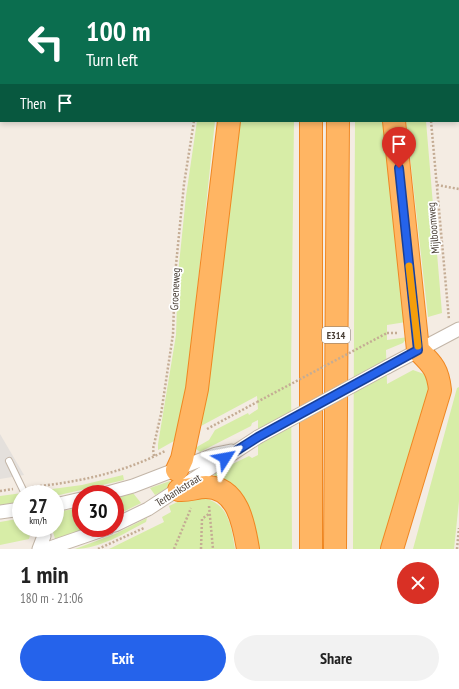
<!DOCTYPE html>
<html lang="en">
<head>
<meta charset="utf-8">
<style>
	body { margin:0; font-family:"PT Sans Narrow",sans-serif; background:#f2f2f2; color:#222; height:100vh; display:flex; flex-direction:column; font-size:15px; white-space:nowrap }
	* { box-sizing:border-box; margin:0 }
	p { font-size:13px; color:#767676 }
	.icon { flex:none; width:22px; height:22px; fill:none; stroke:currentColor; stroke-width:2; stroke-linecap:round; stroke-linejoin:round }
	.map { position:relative; height:549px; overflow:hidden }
	.drawer { display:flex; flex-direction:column; background:#fff; flex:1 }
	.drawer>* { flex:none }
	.hud { position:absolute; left:0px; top:0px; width:459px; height:122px; box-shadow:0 2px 6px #0003; background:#0b6e4f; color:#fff; overflow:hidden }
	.speed { position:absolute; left:12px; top:485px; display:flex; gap:8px; font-size:20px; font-weight:700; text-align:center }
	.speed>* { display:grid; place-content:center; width:52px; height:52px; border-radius:50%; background:#fff; box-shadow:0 2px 6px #0003; line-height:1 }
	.speed small { font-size:10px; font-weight:400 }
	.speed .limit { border:6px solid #d22; background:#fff; color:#111 }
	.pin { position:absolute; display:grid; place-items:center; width:34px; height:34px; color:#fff; margin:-41px -17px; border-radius:50% 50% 50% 0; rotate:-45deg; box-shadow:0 0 4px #0007 }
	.pin .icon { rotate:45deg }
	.me { position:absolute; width:44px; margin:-22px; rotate:56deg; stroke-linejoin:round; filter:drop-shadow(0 0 3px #0008) }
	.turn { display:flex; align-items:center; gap:14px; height:84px; padding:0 20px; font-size:18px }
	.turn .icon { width:52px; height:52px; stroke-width:2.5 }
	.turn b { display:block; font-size:28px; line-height:34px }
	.then { display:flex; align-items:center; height:38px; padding:0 20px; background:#0003; gap:8px; font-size:15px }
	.round { display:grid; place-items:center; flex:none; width:42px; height:42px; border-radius:21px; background:#f2f2f2 }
	.head { display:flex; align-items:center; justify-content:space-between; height:68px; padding:0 20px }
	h1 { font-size:24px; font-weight:700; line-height:30px }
	.button { display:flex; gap:8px; margin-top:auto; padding:8px 20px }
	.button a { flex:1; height:46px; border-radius:24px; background:#2563eb; color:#fff; font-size:16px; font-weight:700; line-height:46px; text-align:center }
	.button a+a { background:#f2f2f2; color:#222 }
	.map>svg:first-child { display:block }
	.green { fill:#d7eda7 }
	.parking { fill:#e4e0dc }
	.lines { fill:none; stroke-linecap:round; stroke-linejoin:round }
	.service-casing { stroke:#c3b6a8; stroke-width:8 }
	.minor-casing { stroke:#c3b6a8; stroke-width:15 }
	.motorway-casing { stroke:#ef8722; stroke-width:24 }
	.path { stroke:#c4ac94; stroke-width:2.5; stroke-dasharray:2 2; stroke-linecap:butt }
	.service { stroke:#fff; stroke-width:6 }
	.minor { stroke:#fff; stroke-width:13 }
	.motorway { stroke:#ffb563; stroke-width:22 }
	.minor-bridge-casing { stroke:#c3b6a8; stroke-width:15; stroke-linecap:butt }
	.path-bridge { stroke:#c4ac94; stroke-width:2.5; stroke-dasharray:2 2; stroke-linecap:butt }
	.minor-bridge { stroke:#fff; stroke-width:13 }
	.route-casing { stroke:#184099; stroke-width:10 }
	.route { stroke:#2563eb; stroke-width:7 }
	.slow { stroke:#f59e0b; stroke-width:7 }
	.labels { text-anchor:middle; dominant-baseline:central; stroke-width:3.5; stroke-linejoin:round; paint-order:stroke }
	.shield { fill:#fff; stroke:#7e7670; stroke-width:1 }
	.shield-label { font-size:10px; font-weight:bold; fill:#463c33 }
	.street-label { font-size:11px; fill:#463c33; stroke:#fff }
</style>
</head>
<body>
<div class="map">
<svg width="459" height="549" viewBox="0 0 459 549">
	<rect width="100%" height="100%" fill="#f4ece3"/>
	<path class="green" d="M197,121H215L188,376L182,412L174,441L158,450V444L176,335L178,274L186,196Z
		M234,121H294L291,374L292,549H256L248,505L239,492L215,480L214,473L249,456L252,458L258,455V420L252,423L251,426L200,452L195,448L209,440L215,430L248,413L249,415L258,409L257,396L201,426L212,342Z
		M355,121H384L406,322L387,325V340L408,337L403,343L386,350L387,384L413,370L424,374L430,385L386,549H353Z
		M406,121H426L442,313L428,317Z
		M459,387V501L454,549H413L457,388Z
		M123,475L124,480L55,496V494H21V502L0,506V496L82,485Z
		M170,481L172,486L155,495L150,488Z
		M133,493L141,503L115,516V498Z
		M190,496C226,498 230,517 235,549H109L164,522L162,517L171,512L169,506Z
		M81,508V528H88L55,539L52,528H55V512Z
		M147,518L146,522C125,533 99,549 75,549L115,534Z
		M17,519L21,520V528H32L29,539L0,545V522Z"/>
	<path class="parking" d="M0,434L24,475L0,479Z"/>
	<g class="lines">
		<g class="service-casing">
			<path id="service" d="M22,0L23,1
				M56,1L57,0
				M9,461L25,494"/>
		</g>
		<g class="minor-casing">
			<path id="minor" d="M0,50L1,49
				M387,367L459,329
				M104,494L133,486L216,454L231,451
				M55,505L81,499
				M0,512L21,509
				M115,525L148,509L258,437
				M39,549L44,536L43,528
				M47,549L108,528"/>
		</g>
		<g class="motorway-casing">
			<path id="motorway" d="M308,0V1
				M335,0V1
				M380,0V1
				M242,1V0
				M177,470L182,459L197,389L229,121
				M179,490C189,491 196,487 206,487C238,487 244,525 248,549
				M311,549V121
				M335,549L338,121
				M392,549L440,390C438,369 432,364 418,350L394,121"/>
		</g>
		<path class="path" d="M421,0V1
			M202,1V0
			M0,71L1,70
			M431,121L449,320
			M437,185L459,189
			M387,333H398
			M207,429L257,402
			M154,456L153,449L161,414L173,334L175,275L184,184L194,121
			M32,487C78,482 123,473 165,451
			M0,491L13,489
			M209,506L213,549
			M98,549L144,528
			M174,549L191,508
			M201,549L202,519L210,513
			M457,549L459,528"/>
		<use href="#service" class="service"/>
		<use href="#minor" class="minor"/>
		<use href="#motorway" class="motorway"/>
		<g class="minor-bridge-casing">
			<path id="minor-bridge" d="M258,437L387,367"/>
		</g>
		<path class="path-bridge" d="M257,402L387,333"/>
		<use href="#minor-bridge" class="minor-bridge"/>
	</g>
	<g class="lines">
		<g class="route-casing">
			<path id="route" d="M225,458L258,437L418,350L399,168"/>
		</g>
		<use href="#route" class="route"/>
		<path class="slow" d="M409,266L418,346"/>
	</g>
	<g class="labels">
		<rect class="shield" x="322" y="327" width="28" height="16" rx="3"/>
		<g class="shield-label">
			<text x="336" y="335">E314</text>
		</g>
		<g class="street-label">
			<text transform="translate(433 228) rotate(-95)">Mijlboomweg</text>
			<text transform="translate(175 289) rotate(-87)">Groeneweg</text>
			<text transform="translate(178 490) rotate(-32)">Terbankstraat</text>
		</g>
	</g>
</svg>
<div class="speed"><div>27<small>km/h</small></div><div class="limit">30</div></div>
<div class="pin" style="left:399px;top:168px;background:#d93025"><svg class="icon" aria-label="arrive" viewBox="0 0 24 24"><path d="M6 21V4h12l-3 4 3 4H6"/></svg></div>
<svg class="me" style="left:225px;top:458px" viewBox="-20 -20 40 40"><path d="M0-17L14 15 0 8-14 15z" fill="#2563eb" stroke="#fff" stroke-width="4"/></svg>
<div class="hud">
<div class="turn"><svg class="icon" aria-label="left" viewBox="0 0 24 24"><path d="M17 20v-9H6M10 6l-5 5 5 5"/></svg><div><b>100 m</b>Turn left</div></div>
<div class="then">Then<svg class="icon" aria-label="arrive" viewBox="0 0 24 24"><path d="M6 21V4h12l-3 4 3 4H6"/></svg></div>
</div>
</div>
<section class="drawer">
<div class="head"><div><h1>1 min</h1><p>180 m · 21:06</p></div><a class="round" style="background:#d93025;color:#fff"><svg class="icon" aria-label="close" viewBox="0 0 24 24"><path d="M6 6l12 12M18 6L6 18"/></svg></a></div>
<div class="button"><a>Exit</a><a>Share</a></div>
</section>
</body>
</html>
